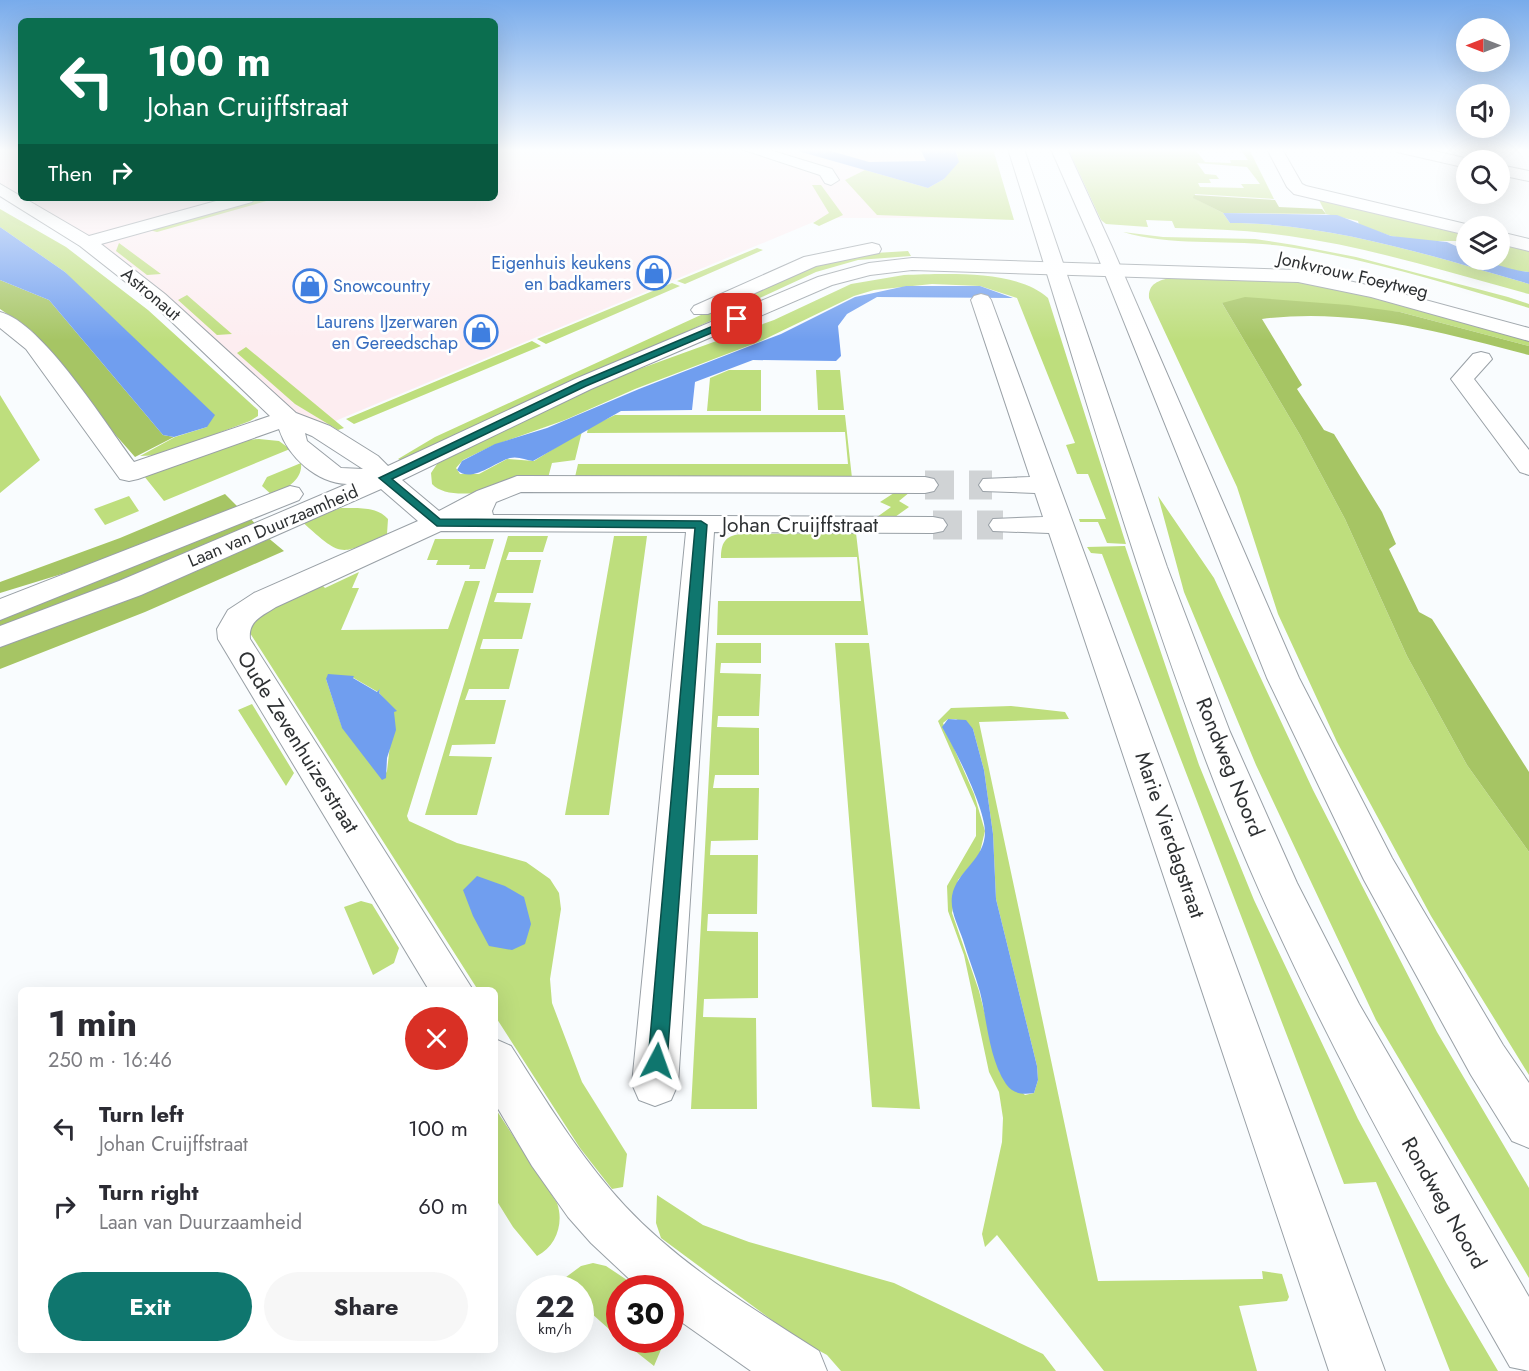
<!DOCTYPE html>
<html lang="en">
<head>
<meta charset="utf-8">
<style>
	body { margin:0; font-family:Jost,sans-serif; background:#f7f7f7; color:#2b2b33; height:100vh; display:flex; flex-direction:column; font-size:22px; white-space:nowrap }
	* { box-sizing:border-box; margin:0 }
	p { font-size:20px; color:#7c7c81 }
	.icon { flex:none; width:33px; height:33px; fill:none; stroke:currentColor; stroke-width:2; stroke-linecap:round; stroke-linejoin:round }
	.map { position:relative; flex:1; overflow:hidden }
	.drawer { position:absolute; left:18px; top:987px; width:480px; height:366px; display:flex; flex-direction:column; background:#fff; border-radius:9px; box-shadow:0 6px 24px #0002 }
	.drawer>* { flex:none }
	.hud { position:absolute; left:18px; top:18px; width:480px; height:183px; border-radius:9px; box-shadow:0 6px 24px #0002; background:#0b6e4f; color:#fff; overflow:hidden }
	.needle { width:39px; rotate:270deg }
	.tools { position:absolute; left:1456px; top:18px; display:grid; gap:12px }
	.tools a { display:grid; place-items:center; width:54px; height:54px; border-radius:50%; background:#fff; box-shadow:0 6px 24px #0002; font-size:30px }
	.speed { position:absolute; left:516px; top:1275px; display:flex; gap:12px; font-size:30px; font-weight:700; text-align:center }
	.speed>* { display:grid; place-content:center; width:78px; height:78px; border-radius:50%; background:#fff; box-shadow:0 6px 24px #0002; line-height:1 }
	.speed small { font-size:15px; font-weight:400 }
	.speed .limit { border:9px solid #d22; background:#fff; color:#111 }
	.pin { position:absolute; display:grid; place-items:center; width:51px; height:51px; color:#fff; margin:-26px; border-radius:12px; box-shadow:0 3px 9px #0006 }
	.me { position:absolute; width:66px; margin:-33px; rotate:4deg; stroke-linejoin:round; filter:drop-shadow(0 0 4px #0008) }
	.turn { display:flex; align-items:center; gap:21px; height:126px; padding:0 30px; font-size:27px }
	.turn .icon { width:78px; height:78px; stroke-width:2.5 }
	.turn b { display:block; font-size:42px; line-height:51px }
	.then { display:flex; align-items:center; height:57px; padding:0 30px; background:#0003; gap:12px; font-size:22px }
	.round { display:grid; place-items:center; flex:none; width:63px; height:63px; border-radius:32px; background:#f7f7f7 }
	.headline { display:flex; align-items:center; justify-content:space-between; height:102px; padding:0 30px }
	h1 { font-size:36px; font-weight:700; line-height:45px }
	.action { display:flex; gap:12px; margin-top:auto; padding:12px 30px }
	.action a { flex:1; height:69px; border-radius:36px; background:#0f766e; color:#fff; font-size:24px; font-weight:700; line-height:69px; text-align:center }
	.action a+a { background:#f7f7f7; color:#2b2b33 }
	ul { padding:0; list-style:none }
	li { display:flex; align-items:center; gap:18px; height:78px; padding:0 30px }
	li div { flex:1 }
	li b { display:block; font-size:22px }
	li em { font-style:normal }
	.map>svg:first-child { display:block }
	.commercial { fill:#fdedf0 }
	.green { fill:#bede7d; fill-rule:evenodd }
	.forest { fill:#a6c564 }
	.water { fill:#709eef }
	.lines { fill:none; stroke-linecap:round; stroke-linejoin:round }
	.minor-tunnel { stroke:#d0d3d5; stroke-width:29; stroke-dasharray:29 15; stroke-linecap:butt }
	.minor-casing { stroke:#99a0a6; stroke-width:2 }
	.major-casing { stroke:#99a0a6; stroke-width:2 }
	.minor { fill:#fff; fill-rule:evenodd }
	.major { fill:#fff; fill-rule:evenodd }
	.route { fill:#0f766e; stroke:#0a4d48; stroke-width:1.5 }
	.labels { text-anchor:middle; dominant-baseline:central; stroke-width:5; stroke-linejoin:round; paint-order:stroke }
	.far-shop-label { font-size:18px; fill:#366cbe; stroke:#fff; text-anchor:end }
	.far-street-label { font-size:18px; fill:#2e3133; stroke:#fff }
	.street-label { font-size:21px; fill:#2e3133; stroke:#fff }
</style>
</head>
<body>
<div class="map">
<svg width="1529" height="1371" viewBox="0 0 1529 1371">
	<rect width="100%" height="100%" fill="#f9fcfe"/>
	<path class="commercial" d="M0,149H21V198L0,185Z
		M495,149H991L1004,218H823L304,434L257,383L21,198H495Z"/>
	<path class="green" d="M955,149H993L1014,220L877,215L845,180L865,170L928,188L944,179L958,155Z
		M1068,149H1205L1206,151H1196L1205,162L1231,163L1230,160H1248L1240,149H1249L1274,199L1195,194L1194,198L1223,213L1230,223C1330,223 1433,256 1529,284V294C1450,273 1370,247 1289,236C1251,230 1213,229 1175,228L1172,221L1146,220L1148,227L1106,224L1101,220ZM1197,163L1247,167L1260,184H1241L1244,188L1200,187L1198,183H1211L1209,179H1219L1216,175L1205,174Z
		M812,185H821L843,215L819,226L813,223L829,213Z
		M264,198H277L157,232L149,230Z
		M1318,198L1467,234V241H1420L1391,236L1359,225L1358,221L1326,214Z
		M0,209L66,247L148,310L258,410V416L250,421L160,455L140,456L175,437L207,427L65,272L0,227Z
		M1123,232L1163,237L1255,239L1294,245L1356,257L1508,297L1529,304V308C1448,284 1365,258 1282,246C1230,239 1174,247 1123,232Z
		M1500,242L1529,249V272L1508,270L1483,260H1500Z
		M119,243L161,274L147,275L116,251Z
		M757,248L763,250L685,284L677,281Z
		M908,251L911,256L858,260L816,272L444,444L402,461L398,459L435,437L801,269L859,254Z
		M904,275C944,274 1017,269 1048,298L1126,544L1107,543L1098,522H1080L1079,519H1106L1088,474H1077L1066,445L1075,443L1017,298L980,286L932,284L874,290L854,296L761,341L635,389L565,420L492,446L463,460L456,468L460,474H479L507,459L534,461L582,431L575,460L552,463L548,478C521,484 452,506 432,484L431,473L439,461L598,384L774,320L851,284Z
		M1174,277H1251L1328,285L1529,339V346L1400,312L1222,303L1300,435L1345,519L1407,656L1467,765L1529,852V1075L1431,916L1337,742L1278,614L1237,487L1149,298C1148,282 1161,280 1174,277Z
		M672,283L680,286L546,344L537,339Z
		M187,295L232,334L217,335L178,300Z
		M532,341L541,346L354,424L346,419Z
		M246,347L344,428L338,430L295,404L237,353Z
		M729,370H761V411H707L710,378Z
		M816,370H840L844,410H818Z
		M0,395L40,460L0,493Z
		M615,415H845L852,478L575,477L578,464H848L845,432L587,433L588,428Z
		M259,439L279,441L290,449L164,501L144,476L245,440Z
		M301,463C303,480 286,488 273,496L262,486L267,477Z
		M897,491L910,492L899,501L909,507L895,517H877L891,507L880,502Z
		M129,496L139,511L105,525L94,509Z
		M1158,496L1214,578L1313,790L1437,1032L1529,1188V1278L1376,1020L1256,765L1184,592Z
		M341,508C356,508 377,506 388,519L387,534C338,557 342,557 301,521Z
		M856,533L868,635H717L718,601H861L857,557L721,558C721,543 725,536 740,534Z
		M508,536H548L543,552H509L506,560H541L533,593H497L494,602L531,603L522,639H483L480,649H519L509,689H469L465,700H506L495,744L452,745L449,756L492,757L477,815H425Z
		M614,536H647L609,815H565Z
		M435,539H494L485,569H469L470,565H436L438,560H427Z
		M1125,546L1199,765L1254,900L1358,1119L1447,1284L1498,1371H1450L1376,1182L1344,1184L1102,554L1091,553L1087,547Z
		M359,572L352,588H359L341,630L448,629L465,581H480L407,816L409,821L457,843L526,862L550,879L559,893L561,909L550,979L552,1003L582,1082L627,1154L623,1187L612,1189L580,1148L495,1016V990H478L250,633L251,625L257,616L321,584L325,588ZM337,676L352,677L378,692L380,689L379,693L394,710L387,771L383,779L342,727L326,679Z
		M716,643H761V663H721L720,673L761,674L759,716H718L717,727L759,728V775H715L713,788H759L758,840L711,841L710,855H758L757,914H708L707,931L758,932V998L704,999L703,1017L756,1018L757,1109H691Z
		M835,643H869L920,1109L872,1107Z
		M252,704L294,773L286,786L238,710Z
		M1011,706L1065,712L1069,719L979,722L1098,1281L1263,1279L1262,1271L1282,1274L1289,1297L1287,1301L1239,1306L1257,1371H1104L997,1235L985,1247L982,1234L1002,1142L1003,1118L999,1092L989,1072L964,955L948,911L947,886L976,836V808L938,721L951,708ZM948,719H956L973,729L984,770L993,834L996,899L1037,1066L1038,1080L1034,1093L1025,1095L1000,1073L979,991L952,913L958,880L979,856L985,831L974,794L943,723Z
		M361,901L372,904L399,948L394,963L373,975L344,907Z
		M495,1108L557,1203C564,1222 557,1246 537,1256L513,1227L495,1198Z
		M657,1195L703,1225L749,1242L894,1283L1043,1354L1056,1371H841L827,1355L796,1338L661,1238L656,1223Z
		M593,1263L606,1266L639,1288H620L619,1338L581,1304L580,1288H564L558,1283L581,1266Z
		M621,1340H665L654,1366Z"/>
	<path class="forest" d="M1194,195L1275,200L1279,207L1322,209L1326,214L1223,213L1193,198Z
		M0,280L49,300L163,435L174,437L135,457L84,399L32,331L0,309Z
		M1245,297L1348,305L1400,312L1529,346V355C1441,332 1353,307 1262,319L1302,385L1297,389L1324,430L1334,434L1382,512L1396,544L1389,549L1419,612L1432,619L1529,772V852L1467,765L1407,656L1345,519L1300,435L1222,303Z
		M225,494L240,509L88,566L0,593V582L120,538Z
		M250,518L257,526L0,630V618Z
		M266,536L284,551L145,612L0,669V646Z"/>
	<path class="water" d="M802,149H824L869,162L926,161L920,149H955L959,162L944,179L928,188L798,151Z
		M1223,213L1337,215L1391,236L1447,242L1467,251V260C1489,260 1507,270 1529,272V284C1433,256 1330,223 1230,223Z
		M0,227L65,272L215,415L207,427L174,437L163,435L49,300L0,280Z
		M906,286H980L1013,298L877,297L847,314L838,326L841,356L836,361L753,360L695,382L692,410L621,411L533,461C526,460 518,456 510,458C495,462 471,484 457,470L462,461L495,444L547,428L639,389L781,334L855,297Z
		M328,674L354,676L353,678L377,692L380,689L379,693L397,711L394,712L396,730L387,758L386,778L382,780L342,728L326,679Z
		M948,719L966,720L973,729L984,770L993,834L996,899L1037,1066L1038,1080L1034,1093C1023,1095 1013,1094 1006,1084C989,1059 987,1020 980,992C975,974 968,957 963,940C958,925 950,912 952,896C957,870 985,860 985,832C985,808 955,749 942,727Z
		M477,876L505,886L524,897L531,924L525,944L512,950L489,946L473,916L463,890Z"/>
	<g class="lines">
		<path class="minor-tunnel" d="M925,485H992
			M933,525H1003"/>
		<g class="minor-casing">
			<path id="minor" d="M741,149H766L832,169L839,180L831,185L825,183L820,175Z
				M1267,149H1282L1302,184L1306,186L1474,226H1467V235L1294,194L1287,187Z
				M1395,149H1426L1473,160H1467V168L1397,152Z
				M1500,165L1529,171V181L1500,175Z
				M0,184L89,236L227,198H255L252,202L101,244L165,294L296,413L330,426L378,456L388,466L575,379L818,277L869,263L912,258L1298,270L1381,288L1529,328V341L1371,297L1298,282L912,270L870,275L832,285L591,389L402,480L439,511L477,491L517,476L925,477L934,479L938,485L934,491L925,493L521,492L496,502L492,511L493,515L933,517L943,519L947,525L943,531L933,533L714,532L678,1084L671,1100L655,1106L639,1100L632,1084L686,532L441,531L276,607C262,616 248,621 250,639L473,990H429L218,639L217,629L228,610L254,593L418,521L381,489L141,595L0,647V626L119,581L347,484C317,483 288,457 279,429L138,479L129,481L120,479L26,349L0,328V312C42,322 107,426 134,462L270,416L151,302L80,246L0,196ZM305,433L312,436L363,469L341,468L307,441Z
				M1500,232L1529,239V251L1500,244Z
				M872,243L879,245L881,249L879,253L816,266L708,314H694L691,310L694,306L804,257Z
				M981,294L988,296L991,300L1385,1371H1329L1049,533L993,531L989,525L993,519L1043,517L1035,493L983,491L979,485L983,479L1030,477L971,300L974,296Z
				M1481,352L1489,354L1492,359L1474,379L1529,450V475L1520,472L1451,379L1473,354Z
				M290,486L299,488L303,494L299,500L0,620V599Z
				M495,1039L511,1046C546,1101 580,1157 625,1206C680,1265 752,1308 819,1351L827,1371H751L670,1314V1288H639L591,1243L568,1217L532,1166L500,1112L495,1104Z"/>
		</g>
		<g class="major-casing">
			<path id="major" d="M1008,149H1024L1167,567L1230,732L1297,883L1359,1004L1529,1297V1371L1510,1367C1407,1187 1304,1005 1226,812C1140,596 1079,371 1008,149Z
				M1051,149H1067L1112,247L1299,678L1392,858L1503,1045L1529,1083V1148L1512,1141L1471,1075L1364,880L1267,678L1094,247Z"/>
		</g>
		<use href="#minor" class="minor"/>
		<use href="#major" class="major"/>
	</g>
	<linearGradient id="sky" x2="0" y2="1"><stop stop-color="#78abeb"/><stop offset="0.44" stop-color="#fcfeff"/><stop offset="1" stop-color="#fcfeff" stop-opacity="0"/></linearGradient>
	<rect width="1529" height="341" fill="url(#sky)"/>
	<path class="route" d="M737,316L740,321L586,386L392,479L440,519L701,521L707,525L667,1061L664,1067L657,1070L651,1067L648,1061L695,528L437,526L379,478L580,382Z"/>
	<defs>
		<g id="shop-ring" transform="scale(1.725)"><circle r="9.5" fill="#fff" stroke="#3f7fe0" stroke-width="1.5"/><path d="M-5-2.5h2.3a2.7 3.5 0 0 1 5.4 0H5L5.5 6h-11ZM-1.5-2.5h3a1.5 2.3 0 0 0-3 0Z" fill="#3f7fe0"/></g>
	</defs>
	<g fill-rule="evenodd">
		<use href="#shop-ring" x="654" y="273"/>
		<use href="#shop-ring" x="310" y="286"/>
		<use href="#shop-ring" x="481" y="332"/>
	</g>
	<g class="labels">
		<g class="far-shop-label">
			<text x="631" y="263">Eigenhuis keukens<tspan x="631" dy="21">en badkamers</tspan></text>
			<text x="333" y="286" text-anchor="start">Snowcountry</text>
			<text x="458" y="322">Laurens IJzerwaren<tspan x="458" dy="21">en Gereedschap</tspan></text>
		</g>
		<g class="far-street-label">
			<text transform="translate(1353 275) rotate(13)">Jonkvrouw Foeytweg</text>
			<text transform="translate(151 294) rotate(40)">Astronaut</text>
			<text transform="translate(273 526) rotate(-23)">Laan van Duurzaamheid</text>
		</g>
		<g class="street-label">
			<text x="800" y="525">Johan Cruijffstraat</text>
			<text transform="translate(298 742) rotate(58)">Oude Zevenhuizerstraat</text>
			<text transform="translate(1230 767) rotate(68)">Rondweg Noord</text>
			<text transform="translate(1170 835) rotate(71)">Marie Vierdagstraat</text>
			<text transform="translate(1444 1203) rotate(60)">Rondweg Noord</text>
		</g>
	</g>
</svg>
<div class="tools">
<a><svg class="needle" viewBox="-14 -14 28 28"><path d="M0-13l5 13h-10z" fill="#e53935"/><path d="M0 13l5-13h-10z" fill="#7c7c81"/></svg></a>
<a><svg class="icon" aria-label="sound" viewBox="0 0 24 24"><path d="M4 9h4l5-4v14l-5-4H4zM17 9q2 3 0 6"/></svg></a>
<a><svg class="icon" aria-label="search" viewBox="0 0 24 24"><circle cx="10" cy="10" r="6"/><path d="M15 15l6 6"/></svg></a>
<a><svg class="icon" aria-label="layers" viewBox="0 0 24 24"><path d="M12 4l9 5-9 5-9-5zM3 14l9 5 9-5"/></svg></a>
</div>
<div class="speed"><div>22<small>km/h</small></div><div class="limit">30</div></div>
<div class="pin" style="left:737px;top:319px;background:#d93025"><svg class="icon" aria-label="arrive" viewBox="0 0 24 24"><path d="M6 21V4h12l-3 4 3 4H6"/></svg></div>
<svg class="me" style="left:657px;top:1061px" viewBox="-20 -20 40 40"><path d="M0-17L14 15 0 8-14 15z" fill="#0f766e" stroke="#fff" stroke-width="4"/></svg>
<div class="hud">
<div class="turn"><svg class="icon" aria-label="left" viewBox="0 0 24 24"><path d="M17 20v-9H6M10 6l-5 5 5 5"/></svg><div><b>100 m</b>Johan Cruijffstraat</div></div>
<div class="then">Then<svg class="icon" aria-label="right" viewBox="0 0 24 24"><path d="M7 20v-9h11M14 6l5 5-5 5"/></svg></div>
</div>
<section class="drawer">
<div class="headline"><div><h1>1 min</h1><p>250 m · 16:46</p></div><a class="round" style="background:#d93025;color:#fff"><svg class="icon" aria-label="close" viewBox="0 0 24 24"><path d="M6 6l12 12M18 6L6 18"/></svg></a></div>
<ul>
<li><svg class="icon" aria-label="left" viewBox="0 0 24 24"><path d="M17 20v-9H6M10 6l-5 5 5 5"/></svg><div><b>Turn left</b><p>Johan Cruijffstraat</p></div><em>100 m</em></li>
<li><svg class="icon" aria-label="right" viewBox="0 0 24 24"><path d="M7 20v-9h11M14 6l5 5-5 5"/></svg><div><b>Turn right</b><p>Laan van Duurzaamheid</p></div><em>60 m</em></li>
</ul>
<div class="action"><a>Exit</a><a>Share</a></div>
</section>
</div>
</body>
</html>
